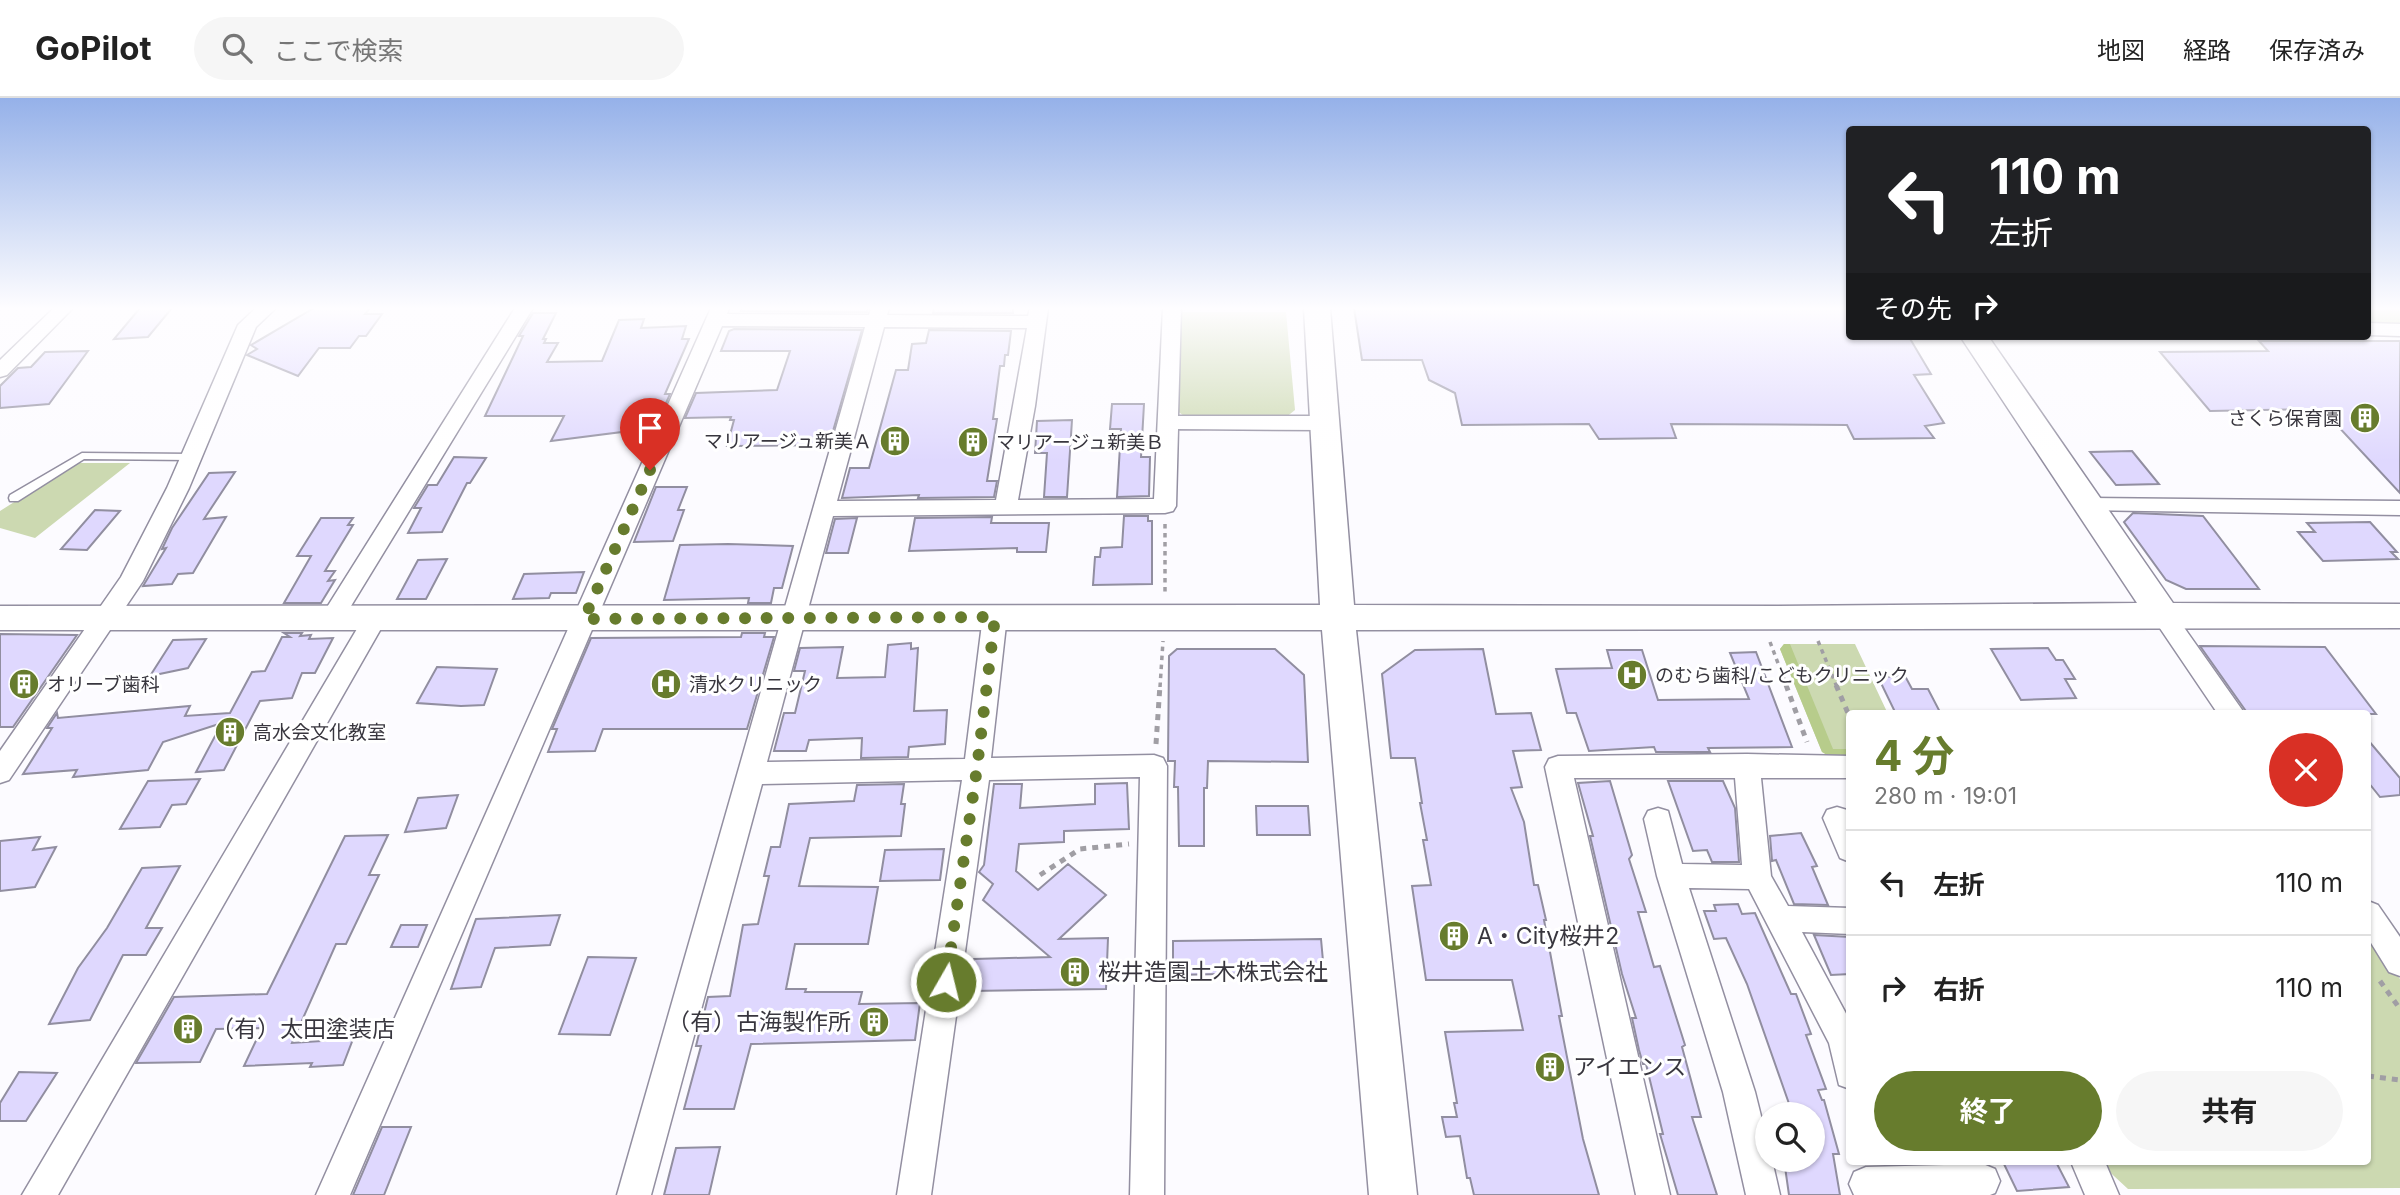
<!DOCTYPE html>
<html lang="ja">
<head>
<meta charset="utf-8">
<style>
	body { margin:0; font-family:Inter,"Noto Sans JP",sans-serif; background:#f6f6f6; color:#222; height:100vh; display:flex; flex-direction:column; font-size:26px; white-space:nowrap }
	* { box-sizing:border-box; margin:0 }
	p { font-size:23px; color:#767676 }
	.icon { flex:none; width:38px; height:38px; fill:none; stroke:currentColor; stroke-width:2; stroke-linecap:round; stroke-linejoin:round }
	.map { position:relative; flex:1; overflow:hidden }
	.side { position:absolute; left:1846px; top:612px; width:525px; height:455px; display:flex; flex-direction:column; background:#fff; border-radius:7px; box-shadow:0 2px 5px #0004 }
	.side>* { flex:none }
	.hud { position:absolute; left:1846px; top:28px; width:525px; height:214px; border-radius:7px; box-shadow:0 2px 5px #0004; background:#202124; color:#fff; overflow:hidden }
	.controls { position:absolute; left:1755px; top:1004px; display:grid; gap:14px }
	.controls a { display:grid; place-items:center; width:70px; height:70px; border-radius:50%; background:#fff; box-shadow:0 2px 5px #0004; font-size:35px }
	.pin { position:absolute; display:grid; place-items:center; width:60px; height:60px; color:#fff; margin:-72px -30px; border-radius:50% 50% 50% 0; rotate:-45deg; box-shadow:0 0 7px #0007 }
	.pin .icon { rotate:45deg }
	.me { position:absolute; width:77px; margin:-38px; rotate:8deg; stroke-linejoin:round; filter:drop-shadow(0 0 5px #0008) }
	.turn { display:flex; align-items:center; gap:24px; height:147px; padding:0 28px; font-size:32px }
	.turn .icon { width:91px; height:91px; stroke-width:2.5 }
	.turn b { display:block; font-size:49px; line-height:60px }
	.then { display:flex; align-items:center; height:66px; padding:0 28px; background:#0003; gap:14px; font-size:26px }
	.round { display:grid; place-items:center; flex:none; width:74px; height:74px; border-radius:37px; background:#f6f6f6 }
	.headline { display:flex; align-items:center; justify-content:space-between; height:119px; padding:0 28px }
	h1 { font-size:42px; font-weight:700; line-height:52px; color:#677c2d }
	.button { display:flex; gap:14px; margin-top:auto; padding:14px 28px }
	.button a { flex:1; height:80px; border-radius:42px; background:#677c2d; color:#fff; font-size:28px; font-weight:700; line-height:80px; text-align:center }
	.button a+a { background:#f6f6f6; color:#222 }
	ul { padding:0; list-style:none }
	li { display:flex; align-items:center; gap:21px; height:105px; padding:0 28px; border-top:2px solid #e0e0e0 }
	li div { flex:1 }
	li b { display:block; font-size:26px }
	li em { font-style:normal }
	header { display:flex; align-items:center; gap:42px; box-sizing:border-box; height:98px; padding:0 35px; background:#fff; border-bottom:2px solid #e0e0e0 }
	header strong { font-size:33px }
	nav { display:flex; gap:38px; margin-inline-start:auto; font-size:24px }
	.search { width:490px; height:63px; background:#f6f6f6; display:flex; align-items:center; gap:18px; box-sizing:border-box; padding:0 24px; border-radius:38px; color:#767676; font-size:26px }
	.map>svg:first-child { display:block }
	.green { fill:#ccd9b1 }
	.forest { fill:#b7cc8b }
	.building { fill:#dfd8fe; stroke:#918ea0; stroke-width:2 }
	.lines { fill:none; stroke-linecap:round; stroke-linejoin:round }
	.lane-casing { stroke:#938fa1; stroke-width:3 }
	.street-casing { stroke:#938fa1; stroke-width:3 }
	.secondary-casing { stroke:#938fa1; stroke-width:3 }
	.path-far1 { stroke:#a09ea4; stroke-width:3.5; stroke-dasharray:4.5 4.5; stroke-linecap:butt }
	.path { stroke:#a09ea4; stroke-width:5; stroke-dasharray:6 6; stroke-linecap:butt }
	.lane { fill:#fff; fill-rule:evenodd }
	.street { fill:#fff; fill-rule:evenodd }
	.secondary { fill:#fff; fill-rule:evenodd }
	.route { stroke:#677c2d; stroke-width:12; stroke-dasharray:0 21.6 }
	.labels { text-anchor:middle; dominant-baseline:central; stroke-width:6; stroke-linejoin:round; paint-order:stroke }
	.poi-label { font-size:19px; fill:#38363e; stroke:#fff; text-anchor:start }
	.near-poi-label { font-size:23px; fill:#38363e; stroke:#fff; text-anchor:start }
</style>
</head>
<body>
<header>
<strong>GoPilot</strong>
<div class="search"><svg class="icon" aria-label="search" viewBox="0 0 24 24"><circle cx="10" cy="10" r="6"/><path d="M15 15l6 6"/></svg>ここで検索</div>
<nav><a>地図</a><a>経路</a><a>保存済み</a></nav>
</header>
<div class="map">
<svg width="2400" height="1097" viewBox="0 0 2400 1097">
	<rect width="100%" height="100%" fill="#fcfbff"/>
	<path class="green" d="M2368,210H2400V225H2368Z
		M1181,214H1286L1295,312L1285,320L1184,318L1176,312Z
		M76,365H130L35,440L0,430V413Z
		M1784,546H1855L1888,616H1850V659L1822,654L1780,551Z
		M2368,834L2400,881V1090L2128,1091L2101,1066L2100,1064H2368Z"/>
	<path class="forest" d="M1784,546H1790L1833,651H1850V659H1830L1822,654L1780,551Z"/>
	<path class="building" d="M140,210H172L148,239L114,241Z
		M314,210H370L365,216H382L366,238H359L350,250H319L298,278L247,257L257,251L251,247Z
		M742,210H868L867,214L741,213Z
		M934,210H1013V215H933Z
		M1354,210H1850V238L1909,239L1931,276L1914,277L1944,325L1925,328L1934,340L1854,341L1847,327L1671,326L1676,340L1599,341L1589,326L1462,327L1455,295L1429,282L1422,262H1362Z
		M533,215H556L543,241H546L544,245H558L547,264L602,263L619,222L644,221L641,230L686,228L682,241H689L665,296H670L659,321H654L653,330L551,343L564,318H485L523,238H519Z
		M734,231L862,232L829,347L727,348L734,322H730L731,319L685,320L696,295L777,292L790,253H721L729,233Z
		M929,232L1011,233L1008,257H1005L1004,268H1000L993,321H997L987,383H997L994,399L918,400L919,397L842,400L850,370H869L896,272H908L912,246L926,245Z
		M2259,243H2400V395L2322,311L2210,313L2160,254L2268,253Z
		M88,253L49,306L0,310V288L18,270L31,269L45,254Z
		M1112,306H1144L1141,359H1150L1149,398L1117,399L1121,331H1110Z
		M1072,322L1067,399H1044L1047,355H1035L1037,323Z
		M2132,353L2159,386L2116,387L2090,354Z
		M454,359L486,360L470,385H467L442,434L408,435L421,410H414L428,387H437Z
		M235,374L204,421L226,419L193,475L178,476L172,486L143,488L166,450L162,451L172,430L209,375Z
		M656,389H687L678,412H684L673,443L634,444Z
		M95,412L120,413L87,452L61,451Z
		M2133,415L2203,418L2259,491H2186L2166,482L2124,424Z
		M1124,418H1148V423H1152V486L1093,487L1095,459H1100L1101,450L1122,449Z
		M992,419L991,425H1049L1046,454H1017V450L909,453L915,420Z
		M321,420H353L348,427H353L325,473H335L328,483L335,482L321,505H284L311,458H297Z
		M857,420L848,455H826L835,421Z
		M2370,424L2397,454H2391L2398,461L2323,463L2298,434H2315L2307,425Z
		M728,446L793,448L782,490H774L771,505H748L749,500L664,502L680,447Z
		M447,461L426,501H397L418,462Z
		M584,474L576,495H551L549,500L513,501L524,476Z
		M284,535H302L300,538L311,537L309,541L333,540L315,575H302L292,600L260,603L224,672L196,674L222,625L163,644L148,672L73,679L77,672L23,676L52,630H47L57,615L58,620L190,608L185,618L230,615L252,574L265,573L282,539H290Z
		M742,535H765L764,539H774L747,631H603L595,653L548,654L557,631H552L591,540L741,539Z
		M0,536L77,537L13,629H0Z
		M206,541L188,570L150,578L173,542Z
		M911,545V551L918,550L914,613L947,612L945,646L909,649L908,659L861,660L862,640L809,642L806,653H774L784,615H795L805,573H794L800,550L843,549L837,580L885,579L888,547Z
		M2200,548L2325,549L2376,616H2248Z
		M2048,550L2056,562H2063L2075,581H2065L2076,600L2021,602L1991,551Z
		M1177,551H1275L1304,577L1308,664L1208,663L1207,690H1204V748H1179L1178,689H1174L1175,663H1168L1169,558Z
		M1483,551L1496,616L1531,615L1541,652L1513,653L1522,689L1511,690L1524,724L1534,787H1538L1546,822H1544L1562,918H1559L1583,1041L1599,1097H1474L1470,1080H1467L1460,1038L1446,1039L1442,1019H1457L1454,1005H1457L1445,934L1523,932L1512,882H1426L1412,788L1431,787L1423,742H1427L1420,705H1422L1415,660H1391L1382,576L1415,552Z
		M1607,552H1642L1658,602L1749,601L1730,555L1756,554L1792,649L1708,650L1710,654H1656L1654,649L1589,653L1576,615H1567L1556,571L1612,570Z
		M437,569L497,571L484,607L461,608L417,605Z
		M1905,578L1912,591H1928L1941,616H1896L1878,579Z
		M2368,642L2400,680V697L2380,699L2368,684Z
		M200,681L186,706L172,707L160,729L120,731L148,683Z
		M1610,683L1632,757L1629,761L1646,814H1638L1654,869L1660,868L1685,947L1682,949L1701,1019H1692L1717,1097H1678L1660,1036H1663L1646,966H1643L1639,952L1632,920H1636L1622,876L1590,738H1593L1578,685Z
		M1668,683H1723L1735,710L1739,764H1712L1707,752L1693,753Z
		M1127,685L1129,731L1064,733V744L1019,746L1016,773L1038,792L1068,766L1106,797L1059,841L1108,840L1106,891L971,893L974,861L1050,859L983,802L993,786L979,774L984,767L994,686H1022L1020,710L1095,706V686Z
		M904,686L901,706H905L901,738L810,740L799,788L878,789L868,846H795L786,891H806L805,894H862L859,906L920,905L915,942L751,946L734,1011H684L701,948H696L708,899L730,898L743,827L758,826L769,778H764L771,749H780L789,706L854,703L857,687Z
		M458,697L446,730L405,734L418,700Z
		M1256,708H1308L1310,737H1257Z
		M1801,735L1817,768L1812,769L1828,807L1794,806L1776,762L1772,763L1770,738Z
		M388,737L369,777H379L346,846H336L292,945L353,941L343,967L310,969L312,965L244,968L262,930L216,931L200,964L136,965L174,899L267,896L345,738Z
		M40,739L33,752L56,749L35,789L0,793V743Z
		M944,751L940,782L880,783L885,752Z
		M180,768L146,830H162L146,857H123L90,922L49,926L78,870L107,830L142,770Z
		M1738,806L1742,816L1755,815L1791,896H1796L1811,936L1806,937L1826,991L1818,992L1822,1002H1824L1839,1056H1833L1840,1097H1789L1784,1062H1813V1017H1793L1747,886L1726,840L1714,841L1704,813H1716L1714,807Z
		M560,817L550,847L495,850L481,889L451,891L476,821Z
		M401,827H427L418,849H391Z
		M1814,837L1850,839V876L1831,877Z
		M1321,841L1324,874L1173,877V843Z
		M588,859L636,860L610,937L559,936Z
		M19,974L57,975L26,1023H0V1005Z
		M382,1029H411L384,1097H353Z
		M720,1049L709,1097H664L676,1050Z
		M2003,1064H2056L2069,1089L2017,1093Z"/>
	<g class="lines">
		<g class="lane-casing">
			<path id="lane" d="M82,355L192,356L197,359L192,362L84,361L18,403H10L9,400L10,397Z"/>
		</g>
		<g class="street-casing">
			<path id="street" d="M54,210H73L7,277L0,279V262Z
				M256,210H276L256,229L189,390L143,483L9,682L0,685V653L121,479L167,390L238,227Z
				M515,210H533L340,526L332,529L324,526L320,520L324,514Z
				M711,210H729L727,216L869,217L871,210H889L887,217L1028,218L1030,210H1048L1035,308L1018,402L1154,401L1163,210H1181L1178,318H1325L1332,320L1335,325L1332,330L1325,332L1178,331L1176,408L1173,413L1165,415L833,418L767,664L965,661L983,518L987,512L995,509L1003,512L1007,518L991,660L1154,657L1163,660L1167,668L1164,1097H1130L1140,679L989,682L931,1097H897L962,682L762,686L651,1097H617L865,229L722,228L350,1097H316ZM884,229L1027,230L996,402L837,403Z
				M2368,225L2400,226V238L2368,237Z
				M2090,400L2400,403V417L2082,412L2079,407L2082,402Z
				M2163,508L2171,511L2245,616H2218L2151,517L2155,511Z
				M375,511L383,514L387,520L58,1097H22L367,514Z
				M1747,656L1850,658V680H1761L1771,778L1788,808L1850,810V836L1802,834L1850,923V991L1839,987L1829,945L1749,791L1689,790L1755,994L1768,1046V1062H1772L1780,1097H1746L1723,994L1657,778L1644,721L1648,713L1658,710L1668,713L1682,766L1742,767L1735,680H1574L1670,1097H1636L1545,669L1549,661L1558,658Z
				M1837,709L1847,712L1850,718V764L1840,760L1823,720L1827,712Z
				M2368,803L2378,807L2400,839V878L2389,874L2368,840Z
				M2071,1064H2105L2119,1097H2085Z
				M1983,1066L1995,1071L2000,1083L1995,1095L1990,1097H1854L1849,1086L1854,1074L1866,1069Z"/>
		</g>
		<g class="secondary-casing">
			<path id="secondary" d="M1304,210H1330L1354,507L1777,508L2137,505L1960,238H1988L2173,505L2400,506V530L1356,532L1417,1097H1369L1322,532H0V508L1320,507Z"/>
		</g>
		<path class="path-far1" d="M1165,426V494
			M1818,543L1837,589
			M1770,544L1787,589
			M1160,589L1163,543"/>
		<path class="path" d="M1786,587L1807,644
			M1836,587L1850,620
			M1156,646L1160,587
			M1040,777L1080,751L1129,746
			M2380,883L2400,911
			M2368,978L2400,982"/>
		<use href="#lane" class="lane"/>
		<use href="#street" class="street"/>
		<use href="#secondary" class="secondary"/>
	</g>
	<linearGradient id="sky" x2="0" y2="1"><stop stop-color="#95b1e9"/><stop offset="0.58" stop-color="#fefdff"/><stop offset="1" stop-color="#fefdff" stop-opacity="0"/></linearGradient>
	<rect width="2400" height="363" fill="url(#sky)"/>
	<g class="lines">
		<path class="route" d="M650,372L584,521L995,519L977,670L946,884"/>
	</g>
	<defs>
		<g id="building-disc" transform="scale(1.575)"><circle r="9.5" fill="#677c2d" stroke="#fff"/><path d="M-4-6H4V6H1V3H-1V6H-4ZM-2.5-4.3h1.7v1.8h-1.7ZM.8-4.3h1.7v1.8H.8ZM-2.5-1h1.7V.8h-1.7ZM.8-1h1.7V.8H.8Z" fill="#fff"/></g>
		<g id="hospital-disc" transform="scale(1.575)"><circle r="9.5" fill="#677c2d" stroke="#fff"/><path d="M-5-5h3v3.5h4V-5h3V5h-3V1.5h-4V5h-3Z" fill="#fff"/></g>
	</defs>
	<g fill-rule="evenodd">
		<use href="#building-disc" x="2365" y="320"/>
		<use href="#building-disc" x="895" y="343"/>
		<use href="#building-disc" x="973" y="344"/>
		<use href="#hospital-disc" x="1632" y="577"/>
		<use href="#building-disc" x="24" y="586"/>
		<use href="#hospital-disc" x="666" y="586"/>
		<use href="#building-disc" x="230" y="634"/>
		<use href="#building-disc" x="1454" y="838"/>
		<use href="#building-disc" x="1075" y="874"/>
		<use href="#building-disc" x="874" y="924"/>
		<use href="#building-disc" x="188" y="931"/>
		<use href="#building-disc" x="1550" y="969"/>
	</g>
	<g class="labels">
		<g class="poi-label">
			<text x="2342" y="320" text-anchor="end">さくら保育園</text>
			<text x="872" y="343" text-anchor="end">マリアージュ新美Ａ</text>
			<text x="996" y="344">マリアージュ新美Ｂ</text>
			<text x="1655" y="577">のむら歯科/こどもクリニック</text>
			<text x="47" y="586">オリーブ歯科</text>
			<text x="689" y="586">清水クリニック</text>
			<text x="253" y="634">高水会文化教室</text>
		</g>
		<g class="near-poi-label">
			<text x="1477" y="838">A・City桜井2</text>
			<text x="1098" y="874">桜井造園土木株式会社</text>
			<text x="851" y="924" text-anchor="end">（有）古海製作所</text>
			<text x="211" y="931">（有）太田塗装店</text>
			<text x="1573" y="969">アイエンス</text>
		</g>
	</g>
</svg>
<div class="controls">
<a><svg class="icon" aria-label="search" viewBox="0 0 24 24"><circle cx="10" cy="10" r="6"/><path d="M15 15l6 6"/></svg></a>
</div>
<div class="pin" style="left:650px;top:372px;background:#d93025"><svg class="icon" aria-label="arrive" viewBox="0 0 24 24"><path d="M6 21V4h12l-3 4 3 4H6"/></svg></div>
<svg class="me" style="left:946px;top:884px" viewBox="-20 -20 40 40"><circle r="17" fill="#677c2d" stroke="#fff" stroke-width="3"/><path d="M0-11L8 9 0 5-8 9z" fill="#fff"/></svg>
<div class="hud">
<div class="turn"><svg class="icon" aria-label="left" viewBox="0 0 24 24"><path d="M17 20v-9H6M10 6l-5 5 5 5"/></svg><div><b>110 m</b>左折</div></div>
<div class="then">その先<svg class="icon" aria-label="right" viewBox="0 0 24 24"><path d="M7 20v-9h11M14 6l5 5-5 5"/></svg></div>
</div>
<section class="side">
<div class="headline"><div><h1>4 分</h1><p>280 m · 19:01</p></div><a class="round" style="background:#d93025;color:#fff"><svg class="icon" aria-label="close" viewBox="0 0 24 24"><path d="M6 6l12 12M18 6L6 18"/></svg></a></div>
<ul>
<li><svg class="icon" aria-label="left" viewBox="0 0 24 24"><path d="M17 20v-9H6M10 6l-5 5 5 5"/></svg><div><b>左折</b></div><em>110 m</em></li>
<li><svg class="icon" aria-label="right" viewBox="0 0 24 24"><path d="M7 20v-9h11M14 6l5 5-5 5"/></svg><div><b>右折</b></div><em>110 m</em></li>
</ul>
<div class="button"><a>終了</a><a>共有</a></div>
</section>
</div>
</body>
</html>
